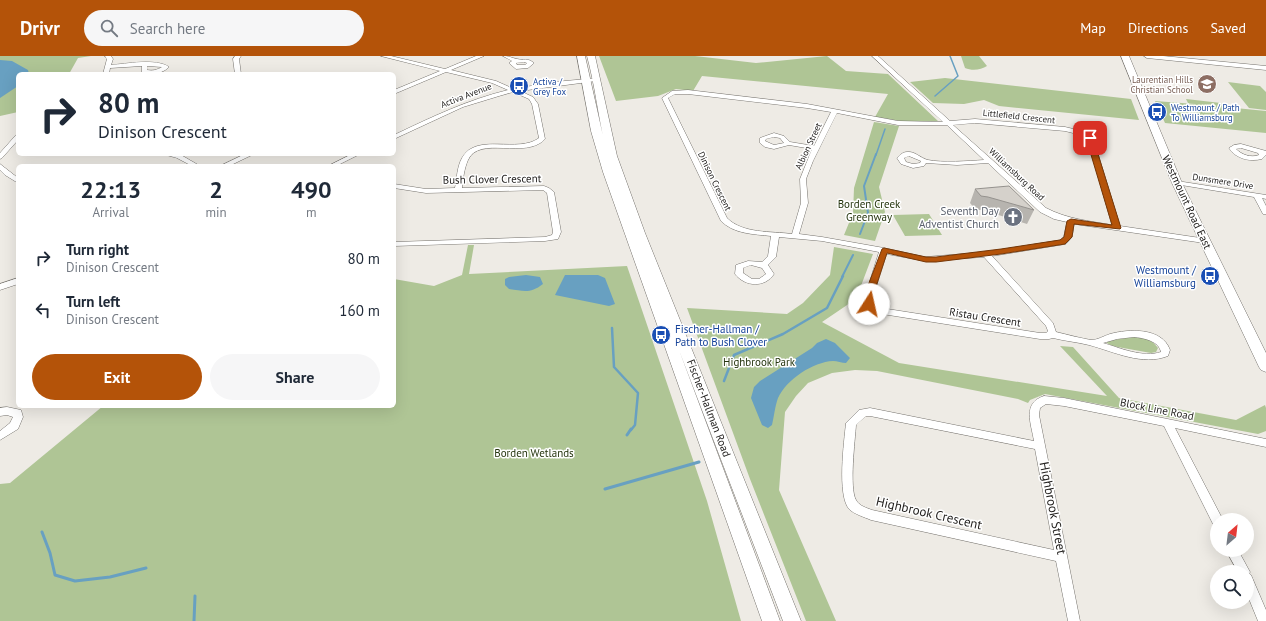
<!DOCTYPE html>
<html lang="en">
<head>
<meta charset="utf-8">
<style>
	body { margin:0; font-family:"PT Sans",sans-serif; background:#f6f6f7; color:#1f2937; height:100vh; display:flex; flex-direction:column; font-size:15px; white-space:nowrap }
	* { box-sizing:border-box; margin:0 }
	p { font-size:13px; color:#747a83 }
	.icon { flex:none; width:22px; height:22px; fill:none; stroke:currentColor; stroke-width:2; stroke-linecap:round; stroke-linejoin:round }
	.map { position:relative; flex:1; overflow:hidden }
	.drawer { position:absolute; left:16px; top:108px; width:380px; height:244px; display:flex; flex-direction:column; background:#fff; border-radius:6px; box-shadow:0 4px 16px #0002 }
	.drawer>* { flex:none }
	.banner { position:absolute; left:16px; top:16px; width:380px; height:84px; border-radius:6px; box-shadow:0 4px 16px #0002; background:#fff; color:#1f2937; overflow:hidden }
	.needle { width:26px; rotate:28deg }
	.fabs { position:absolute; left:1210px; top:457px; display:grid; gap:8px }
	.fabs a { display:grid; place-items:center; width:44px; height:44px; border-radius:50%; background:#fff; box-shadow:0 4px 16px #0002; font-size:20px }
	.pin { position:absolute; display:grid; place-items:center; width:34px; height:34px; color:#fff; margin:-17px; border-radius:8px; box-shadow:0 2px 6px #0006 }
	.me { position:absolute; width:44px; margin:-22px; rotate:10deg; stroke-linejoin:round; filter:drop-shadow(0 0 3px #0008) }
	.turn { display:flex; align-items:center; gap:14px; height:84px; padding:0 16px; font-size:18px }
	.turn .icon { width:52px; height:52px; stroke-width:2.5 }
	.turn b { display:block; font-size:28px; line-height:34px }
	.eta { display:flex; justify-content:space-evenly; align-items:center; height:68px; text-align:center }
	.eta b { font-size:24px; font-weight:700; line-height:28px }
	.action { display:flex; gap:8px; margin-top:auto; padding:8px 16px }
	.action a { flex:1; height:46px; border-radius:24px; background:#b45309; color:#fff; font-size:16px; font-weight:700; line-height:46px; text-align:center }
	.action a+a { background:#f6f6f7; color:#1f2937 }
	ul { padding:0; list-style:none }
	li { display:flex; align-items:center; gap:12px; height:52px; padding:0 16px }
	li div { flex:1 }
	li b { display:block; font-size:15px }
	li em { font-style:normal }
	header { display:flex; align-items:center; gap:24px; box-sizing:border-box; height:56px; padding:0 20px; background:#b45309; color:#fff }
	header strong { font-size:19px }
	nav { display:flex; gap:22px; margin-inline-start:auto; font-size:14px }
	.search { width:280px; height:36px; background:#f6f6f7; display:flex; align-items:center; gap:10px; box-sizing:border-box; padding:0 14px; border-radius:22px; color:#747a83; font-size:15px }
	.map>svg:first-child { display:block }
	.green { fill:#afc595 }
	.water { fill:#68a0c1 }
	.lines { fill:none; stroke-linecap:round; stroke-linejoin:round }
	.stream-far3 { stroke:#68a0c1; stroke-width:1.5 }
	.stream-far2 { stroke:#68a0c1; stroke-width:2 }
	.stream-far1 { stroke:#68a0c1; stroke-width:2.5 }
	.stream { stroke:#68a0c1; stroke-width:3 }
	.street-casing { stroke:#76736e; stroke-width:1 }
	.secondary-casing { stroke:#76736e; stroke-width:1 }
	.street { fill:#fff; fill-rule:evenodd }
	.secondary { fill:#fff; fill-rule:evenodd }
	.wall { fill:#b7b4af }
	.building { fill:#d5d1cb; stroke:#95928e }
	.route { fill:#b45309; stroke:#753606 }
	.labels { text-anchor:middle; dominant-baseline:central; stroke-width:3; stroke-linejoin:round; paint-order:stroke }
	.far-education-label { font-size:9px; fill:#785e54; stroke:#fff; text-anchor:end }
	.far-transit-label { font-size:9px; fill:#164399; stroke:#fff; text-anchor:start }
	.far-street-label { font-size:9px; fill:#242220; stroke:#fff }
	.street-label { font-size:11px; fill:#242220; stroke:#fff }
	.park-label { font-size:11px; fill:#26360f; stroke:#fff }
	.worship-label { font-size:11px; fill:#5b616d; stroke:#fff; text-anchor:end }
	.transit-label { font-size:11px; fill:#164399; stroke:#fff; text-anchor:end }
	.near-street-label { font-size:13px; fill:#242220; stroke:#fff }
</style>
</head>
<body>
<header>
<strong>Drivr</strong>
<div class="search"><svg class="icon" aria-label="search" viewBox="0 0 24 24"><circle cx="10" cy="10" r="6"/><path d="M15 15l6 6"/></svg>Search here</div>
<nav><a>Map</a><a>Directions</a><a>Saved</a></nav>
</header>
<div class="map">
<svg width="1266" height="565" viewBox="0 0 1266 565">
	<rect width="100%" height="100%" fill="#eeebe5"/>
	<path class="green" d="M0,0H91L78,2L69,18H18V56L0,60Z
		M599,0H695L756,7L827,0L846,15L888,18L938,65L907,66L875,61L888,38L702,20L693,35L676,33L658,40L616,45Z
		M961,0H979L987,10C981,14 972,15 965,12Z
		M945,22L1131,43L1139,64L999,50L984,44L964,48L933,47L910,26Z
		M1228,26L1260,30L1266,36V54L1249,52Z
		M1186,43L1221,47L1225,51L1266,55V77L1165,67L1155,45L1195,48L1188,47Z
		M874,66L899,70L879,131L885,156L875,185L844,179L853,157L854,132Z
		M929,158L942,179L905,180L893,159Z
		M468,189H474L469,218L627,210L707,445L741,565H0V428L10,427L103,350H394V223L434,230L462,219Z
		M834,191L873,198L856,243L822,266L899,307L1107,340L1060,290L1073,291L1119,342L1236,364L1265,349L1266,352V375L1258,378L1045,338L1030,344L1028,347L1018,343L877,315L855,314L832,317L808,327L796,340L785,356L779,434L836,565H806L750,423L687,252L787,258L803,247L830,219Z
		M1138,280C1147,282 1152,284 1158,292L1156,296L1151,297L1112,290L1107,287V285Z"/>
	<path class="water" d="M0,4L12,5L28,14L29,18H18V30L0,42Z
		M526,219L540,221L543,228C530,238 524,235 509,233L505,229V223L509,221Z
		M565,219H598L605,222L615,248L609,250L555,239Z
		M826,283L835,287L850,302L846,307C842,307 837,305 833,305C813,306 787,323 778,342C775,350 774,361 772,369L768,372L762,369L751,342L754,331L760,325L812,292L817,287Z"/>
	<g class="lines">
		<path class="stream-far3" d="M935,40L958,20L950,0
			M876,99L885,73"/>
		<path class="stream-far2" d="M860,178L868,157L864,130L876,98
			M842,221L853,199"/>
		<path class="stream-far1" d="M612,272L614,311L638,337L635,369L631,374
			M724,325L734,299L783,278L827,252L843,220"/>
		<path class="stream" d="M627,379L631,373
			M605,433L699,406
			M42,476L50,497L55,519L75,525L110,521L146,512
			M194,565L195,540"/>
		<g class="street-casing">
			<path id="street" d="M105,0H111L113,3L111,9C126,8 156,2 169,11C162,18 152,19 142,16V10L110,12L109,18H103L107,3ZM147,10L162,11C157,14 153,15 147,14Z
				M235,0H241L239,3L241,18H235L233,3Z
				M381,0H391L445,13L476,0H484L451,14L496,25L514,33L554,26L598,22L599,23L596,25L520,35L533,41L538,48L545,83C526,104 479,79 468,104C464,113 463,123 462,132L544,130L549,132L554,136L561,176L558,183L545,185L394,190V186L545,181L552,179L553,176L547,137L543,134L426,137L394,132V128L426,133L455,132C457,122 457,111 462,102C476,76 518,98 539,82L532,48L529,43L513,36L499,40L463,51L394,83V79C432,61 467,44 508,34L492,27L446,16L394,38V34L440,15Z
				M503,0C509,0 512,2 517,3C525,5 526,1 534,7L528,12L516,13L509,7L512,5ZM524,6L527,7L525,9H517L516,7Z
				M872,0H878L950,65L975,63L1065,71L1086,76L1094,85L1120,170L1207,183L1208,185L1204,187L1074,168L1072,181L1066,188L992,200L1053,267L1056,276C1065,278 1083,283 1092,284C1097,284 1104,280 1110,278C1128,273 1162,271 1170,294L1168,300C1142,310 1115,296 1089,289C1077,286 1065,285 1053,282L1049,283H1040L876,257L866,250L864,244L879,196L822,185L779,181L776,201L768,209L774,218C765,232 745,231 735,218L736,209L748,205L762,206L768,200L771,180C753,178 734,178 721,165L662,42L672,35L688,34L807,48L898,65L943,66ZM675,38H688L807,52L831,56L814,90L790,86L784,80L774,77L760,82V87L765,91L774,93L789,89L812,93L800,123L801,147L792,178C771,175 743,178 727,162L668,42ZM837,57L898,69H947L984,104C969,105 942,107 928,104C920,102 915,95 907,96C903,96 900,99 897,102L901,108L913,112L924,110L926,107L957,109L988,107L1040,156L1054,163L1067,166L1064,180L1061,184L986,196L925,201L884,192L822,181L799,178L808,147L806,123L813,105ZM975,67L1065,75L1081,79L1088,85L1112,169C1089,165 1067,163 1046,152L953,69ZM774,81L780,82L784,87L774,89L765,85L766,83ZM909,100L921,105L920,107L913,108L906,106L904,102ZM887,198L925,205L984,201L1046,270L1048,275L1046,277H1040L881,252L873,247L872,244ZM751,209L762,212L766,218L759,223H752L743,217V212ZM1134,281C1144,282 1159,285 1161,296C1143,302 1120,292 1103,287L1117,283Z
				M1144,0H1163L1266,10V14L1147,2Z
				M18,78V84L2,102L0,103V97L16,79Z
				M1241,88L1266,95V99L1262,103C1250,106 1236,103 1229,92L1234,89ZM1241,92L1258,97L1259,99C1251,102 1242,99 1236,93Z
				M163,98L181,99L200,110H192L177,102Z
				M245,98H254L229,110H220Z
				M352,98H360L336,110H328Z
				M0,108L18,122V127L5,119L0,114Z
				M1177,125L1266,139V143L1262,142L1266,150V158H1263L1254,141L1175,128V126Z
				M18,222V228L0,234V228Z
				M1044,340L1064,342L1266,383V391L1175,372L1223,464H1217V469L1213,468L1164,370L1064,350L1046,348L1040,352L1039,359L1080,565H1068L1056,505L871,464C864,461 854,458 849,453C837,439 844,386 846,367L859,354L870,352L1034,385C1031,367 1022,347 1044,340ZM866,360H870L1035,393L1054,494L872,454C867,452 859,450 856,444C849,432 855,384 856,369Z
				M7,351L21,354L23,361L18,373L0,384V375L10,367L13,361L7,359L0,360V352Z
				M1226,494H1238L1250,516L1249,518L1251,519L1266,554V565H1258L1247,538V516H1238Z"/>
		</g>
		<g class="secondary-casing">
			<path id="secondary" d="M577,0H585L605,89C598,59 595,29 587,0H595L617,100L645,177L801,565H783L679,294L780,565H762L603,116L591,75Z
				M1121,0H1129L1182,127L1266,297V316L1261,314L1259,311L1172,127Z"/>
		</g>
		<use href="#street" class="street"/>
		<use href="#secondary" class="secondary"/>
	</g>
	<path class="wall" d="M975,133L1034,154L1027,168L983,154H976L970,147Z"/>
	<path class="building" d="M1009,130L1034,154L988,141L981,140L975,133Z"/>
	<path class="route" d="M1090,80L1093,82L1121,172L1120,173L1074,168L1072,181L1065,188L1001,198L936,206H926L887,197L873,240L872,250H866L864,240L882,193L884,192L926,201H936L1001,193L1060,184L1064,181L1067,165L1071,163L1112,169L1086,82Z"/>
	<defs>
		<g id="school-disc" transform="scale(1)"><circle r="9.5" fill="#8d6e63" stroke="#fff"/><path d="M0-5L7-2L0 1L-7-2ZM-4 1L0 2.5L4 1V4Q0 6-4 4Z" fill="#fff"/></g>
		<g id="bus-disc" transform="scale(1)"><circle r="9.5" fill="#1a4fb4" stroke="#fff"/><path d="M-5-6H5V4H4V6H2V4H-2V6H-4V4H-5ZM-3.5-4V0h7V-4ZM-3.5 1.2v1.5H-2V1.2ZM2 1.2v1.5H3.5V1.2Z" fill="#fff"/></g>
		<g id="church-disc" transform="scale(1)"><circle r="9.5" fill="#6b7280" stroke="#fff"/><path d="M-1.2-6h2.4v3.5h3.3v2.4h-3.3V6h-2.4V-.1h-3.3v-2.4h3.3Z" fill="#fff"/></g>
	</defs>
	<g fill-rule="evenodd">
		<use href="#school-disc" x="1207" y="28"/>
		<use href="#bus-disc" x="519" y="30"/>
		<use href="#bus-disc" x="1157" y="56"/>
		<use href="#church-disc" x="1013" y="161"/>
		<use href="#bus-disc" x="1210" y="220"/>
		<use href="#bus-disc" x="661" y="279"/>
	</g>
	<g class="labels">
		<g class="far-education-label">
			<text x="1193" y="23">Laurentian Hills<tspan x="1193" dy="10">Christian School</tspan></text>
		</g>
		<g class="far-transit-label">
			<text x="533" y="25">Activa /<tspan x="533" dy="10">Grey Fox</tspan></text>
			<text x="1171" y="51">Westmount / Path<tspan x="1171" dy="10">To Williamsburg</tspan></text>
		</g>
		<g class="far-street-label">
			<text transform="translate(466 39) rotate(-21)">Activa Avenue</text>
			<text transform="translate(1019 60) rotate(6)">Littlefield Crescent</text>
			<text transform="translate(808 90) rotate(-65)">Albion Street</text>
			<text transform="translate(1017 118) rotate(43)">Williamsburg Road</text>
			<text transform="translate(715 125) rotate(64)">Dinison Crescent</text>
			<text transform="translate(1223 125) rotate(9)">Dunsmere Drive</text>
		</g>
		<g class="street-label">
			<text transform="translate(492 123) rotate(-1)">Bush Clover Crescent</text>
			<text transform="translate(1187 146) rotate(65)">Westmount Road East</text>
			<text transform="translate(985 261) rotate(9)">Ristau Crescent</text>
			<text transform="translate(709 352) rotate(69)">Fischer-Hallman Road</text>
			<text transform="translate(1157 353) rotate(11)">Block Line Road</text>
		</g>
		<g class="park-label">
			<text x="869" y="148">Borden Creek<tspan x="869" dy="13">Greenway</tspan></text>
			<text x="759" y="306">Highbrook Park</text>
			<text x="534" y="397">Borden Wetlands</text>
		</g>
		<g class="worship-label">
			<text x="999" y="155">Seventh Day<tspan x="999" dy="13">Adventist Church</tspan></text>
		</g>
		<g class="transit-label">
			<text x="1196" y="214">Westmount /<tspan x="1196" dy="13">Williamsburg</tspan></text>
			<text x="675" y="273" text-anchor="start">Fischer-Hallman /<tspan x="675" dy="13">Path to Bush Clover</tspan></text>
		</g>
		<g class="near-street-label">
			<text transform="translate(1053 452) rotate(79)">Highbrook Street</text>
			<text transform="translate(929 457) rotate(13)">Highbrook Crescent</text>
		</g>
	</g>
</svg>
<div class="fabs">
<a><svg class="needle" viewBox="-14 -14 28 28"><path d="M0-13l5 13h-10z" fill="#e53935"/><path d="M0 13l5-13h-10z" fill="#747a83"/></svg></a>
<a><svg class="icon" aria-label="search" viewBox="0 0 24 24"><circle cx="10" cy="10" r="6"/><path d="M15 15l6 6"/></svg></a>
</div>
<div class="pin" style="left:1090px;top:82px;background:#d93025"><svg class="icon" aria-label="arrive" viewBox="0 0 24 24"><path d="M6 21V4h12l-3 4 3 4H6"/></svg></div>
<svg class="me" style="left:869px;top:248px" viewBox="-20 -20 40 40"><circle r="19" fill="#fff"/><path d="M0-13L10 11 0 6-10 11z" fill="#b45309"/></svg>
<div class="banner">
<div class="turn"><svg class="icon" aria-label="right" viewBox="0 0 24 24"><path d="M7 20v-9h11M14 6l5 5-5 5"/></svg><div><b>80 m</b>Dinison Crescent</div></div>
</div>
<section class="drawer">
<div class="eta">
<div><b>22:13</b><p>Arrival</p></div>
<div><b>2</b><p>min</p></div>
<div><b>490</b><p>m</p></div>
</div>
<ul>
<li><svg class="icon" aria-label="right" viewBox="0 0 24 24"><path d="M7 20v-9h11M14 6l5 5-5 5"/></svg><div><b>Turn right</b><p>Dinison Crescent</p></div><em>80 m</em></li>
<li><svg class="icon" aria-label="left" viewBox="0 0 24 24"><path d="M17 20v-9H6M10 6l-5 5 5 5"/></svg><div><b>Turn left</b><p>Dinison Crescent</p></div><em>160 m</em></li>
</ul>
<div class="action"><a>Exit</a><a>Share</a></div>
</section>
</div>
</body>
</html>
